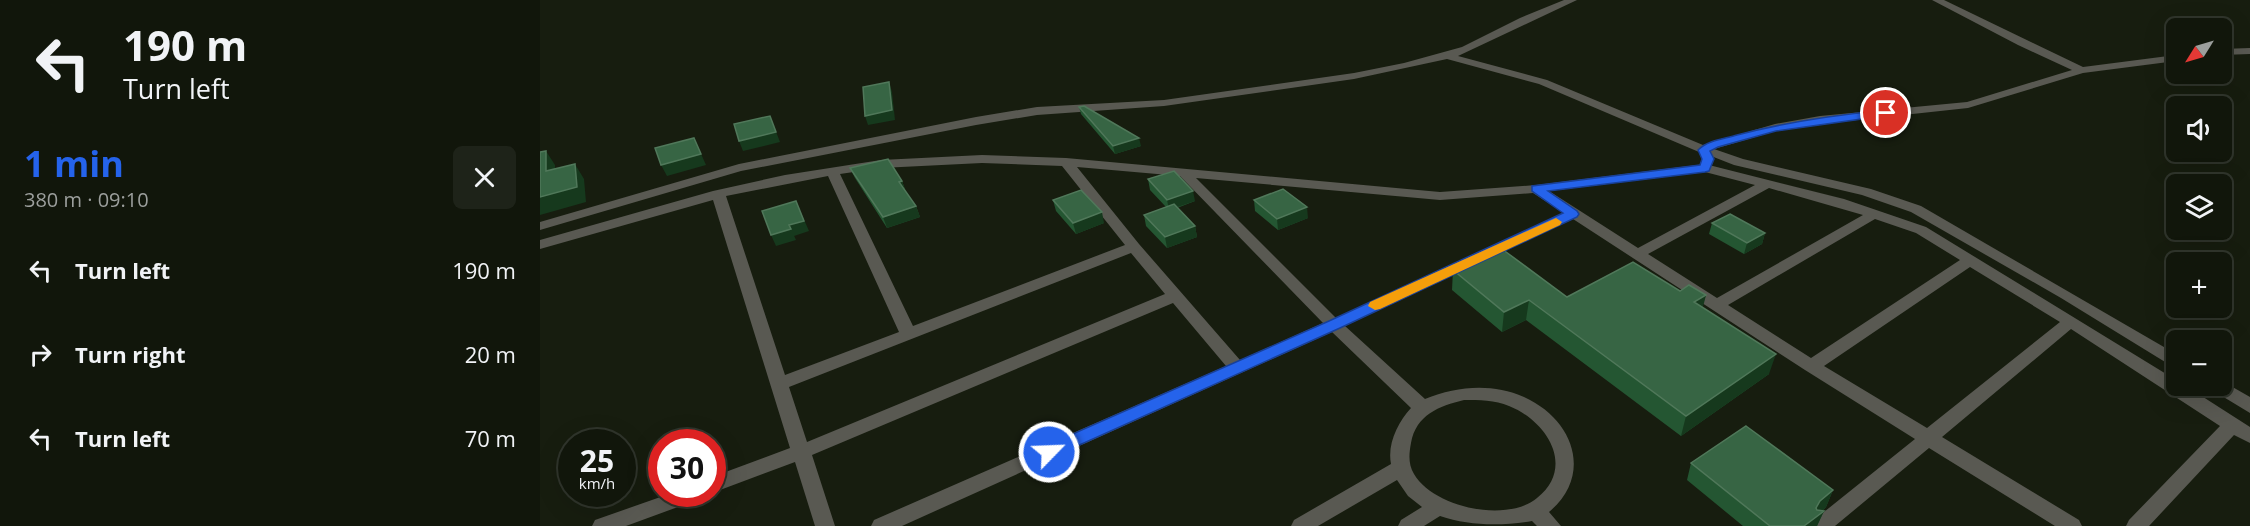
<!DOCTYPE html>
<html lang="en">
<head>
<meta charset="utf-8">
<style>
	body { margin:0; font-family:"Open Sans",sans-serif; background:#1e2319; color:#f1f3f6; height:100vh; display:flex; flex-direction:column; font-size:22px; white-space:nowrap }
	* { box-sizing:border-box; margin:0 }
	p { font-size:20px; color:#9c9f9d }
	.icon { flex:none; width:33px; height:33px; fill:none; stroke:currentColor; stroke-width:2; stroke-linecap:round; stroke-linejoin:round }
	.map { position:relative; flex:1; overflow:hidden }
	.panel { display:flex; flex-direction:column; background:#11160b; width:540px }
	.panel>* { flex:none }
	.top-card { background:#11160b; color:#f1f3f6; overflow:hidden }
	.needle { width:39px; rotate:233deg }
	.tools { position:absolute; left:1626px; top:18px; display:grid; gap:12px }
	.tools a { display:grid; place-items:center; width:66px; height:66px; border-radius:9px; background:#11160b; box-shadow:0 6px 24px #0002,0 0 0 2px #30352c; font-size:30px }
	.speed { position:absolute; left:18px; top:429px; display:flex; gap:12px; font-size:30px; font-weight:700; text-align:center }
	.speed>* { display:grid; place-content:center; width:78px; height:78px; border-radius:50%; background:#11160b; box-shadow:0 6px 24px #0002,0 0 0 2px #30352c; line-height:1 }
	.speed small { font-size:15px; font-weight:400 }
	.speed .limit { border:9px solid #d22; background:#fff; color:#111 }
	.pin { position:absolute; display:grid; place-items:center; width:51px; height:51px; color:#fff; margin:-26px; border:3px solid #fff; border-radius:50%; box-shadow:0 2px 6px #0007 }
	.me { position:absolute; width:66px; margin:-33px; rotate:66deg; stroke-linejoin:round; filter:drop-shadow(0 0 4px #0008) }
	.turn { display:flex; align-items:center; gap:21px; height:126px; padding:0 24px; font-size:27px }
	.turn .icon { width:78px; height:78px; stroke-width:2.5 }
	.turn b { display:block; font-size:42px; line-height:51px }
	.round { display:grid; place-items:center; flex:none; width:63px; height:63px; border-radius:9px; background:#1e2319 }
	.summary { display:flex; align-items:center; justify-content:space-between; height:102px; padding:0 24px }
	h1 { font-size:36px; font-weight:700; line-height:45px; color:#2563eb }
	ul { padding:0; list-style:none }
	li { display:flex; align-items:center; gap:18px; height:84px; padding:0 24px }
	li div { flex:1 }
	li b { display:block; font-size:22px }
	li em { font-style:normal }
	main { display:flex; flex:1; min-height:0 }
	.map>svg:first-child { display:block }
	.lines { fill:none; stroke-linecap:round; stroke-linejoin:round }
	.minor { fill:#595952; fill-rule:evenodd }
	.wall { fill:#245632 }
	.shaded-wall { fill:#16391d }
	.building { fill:#376544; stroke:#50785a; stroke-width:1.5 }
	.route { fill:#2563eb; stroke:#184099; stroke-width:1.5 }
	.slow { fill:#f59e0b }
</style>
</head>
<body>
<main>
<section class="panel">
<div class="top-card">
<div class="turn"><svg class="icon" aria-label="left" viewBox="0 0 24 24"><path d="M17 20v-9H6M10 6l-5 5 5 5"/></svg><div><b>190 m</b>Turn left</div></div>
</div>
<div class="summary"><div><h1>1 min</h1><p>380 m · 09:10</p></div><a class="round"><svg class="icon" aria-label="close" viewBox="0 0 24 24"><path d="M6 6l12 12M18 6L6 18"/></svg></a></div>
<ul>
<li><svg class="icon" aria-label="left" viewBox="0 0 24 24"><path d="M17 20v-9H6M10 6l-5 5 5 5"/></svg><div><b>Turn left</b></div><em>190 m</em></li>
<li><svg class="icon" aria-label="right" viewBox="0 0 24 24"><path d="M7 20v-9h11M14 6l5 5-5 5"/></svg><div><b>Turn right</b></div><em>20 m</em></li>
<li><svg class="icon" aria-label="left" viewBox="0 0 24 24"><path d="M17 20v-9H6M10 6l-5 5 5 5"/></svg><div><b>Turn left</b></div><em>70 m</em></li>
</ul>
</section>
<div class="map">
<svg width="1710" height="526" viewBox="0 0 1710 526">
	<rect width="100%" height="100%" fill="#171d0f"/>
	<g class="lines">
		<path class="minor" d="M1024,0H1037L918,56L1007,80L1163,145L1235,124L1280,116L1427,102L1532,70L1478,45L1392,0H1404L1543,67L1636,55V61L1543,73L1428,108L1280,124L1236,131L1174,149L1203,159L1331,189L1381,206L1636,354V367L1630,365L1521,298L1371,212L1322,195L1194,165L1171,156L1162,157L1159,152L999,84L907,59L814,79L624,106L497,115L436,125L201,171L0,230V222L199,164L436,117L497,107L624,100L814,73L864,63L922,47L980,18Z
			M1710,48V54L1682,55V49Z
			M442,155L526,158L900,192L996,185L1165,164L1304,199L1386,227L1636,380V386H1646L1710,427V443L1694,435L1609,526H1586L1589,520L1680,426L1531,329L1402,437L1539,520L1542,526H1515L1389,448L1295,526H1271L1274,520L1375,439L1265,370L1033,219L805,326L885,399C917,386 952,383 984,397C1033,419 1054,474 1009,512L1021,526H997L992,521C962,526 929,526 900,516L884,526H858L861,520L882,507L868,496L857,480L778,526H751L754,520L851,464C847,444 858,422 871,408L792,332L362,526H331L334,520L686,366L633,303L272,455L295,526H275L255,462L172,493V477L250,448L173,200L0,249V240L173,191L245,175L341,160ZM442,163L522,166L585,245L373,326L300,174L341,168ZM537,167L640,176L783,323L700,360L599,244ZM1165,172L1215,185L1098,248L1009,191ZM288,176L359,332L245,375L186,196ZM656,178L900,200L993,193L1024,213L796,318ZM1229,188L1323,215L1177,298L1108,254ZM1335,219L1376,233L1420,260L1271,358L1188,305ZM591,253L625,294L267,442L249,387ZM1430,267L1520,322L1387,428L1284,366ZM924,400C939,400 955,400 969,406C1007,421 1036,467 997,498C967,523 894,508 874,474C868,464 869,454 871,443C876,415 899,406 924,400Z
			M1682,381L1710,397V413L1672,390L1669,386H1682Z
			M129,494H160L157,500L86,526H52L55,520Z"/>
	</g>
	<path class="wall" d="M539,107L601,146L575,154L541,114Z
		M310,168L362,181L366,192L376,206L380,217L347,228L315,178Z
		M608,179L655,201L637,208L655,226L657,237L627,248L606,226L604,215L626,207L610,190Z
		M513,200L564,223L536,234L516,211Z
		M714,200L768,218L738,230L715,211Z
		M1172,223L1225,233L1222,244L1204,254L1169,234Z
		M913,270L1027,297L1140,291L1166,295L1162,307L1229,374L1141,436L986,320L962,332L912,290Z
		M1151,463L1293,490L1286,507L1282,511H1284L1277,526H1203L1147,480Z"/>
	<path class="shaded-wall" d="M349,82L352,92L355,120L328,125L325,116Z
		M230,116L240,142L203,151L199,141Z
		M154,138L166,165L127,176L121,165Z
		M599,138L601,146L575,154L573,146Z
		M6,151L15,165V186L6,171Z
		M35,164L44,179L46,202L0,215V197Z
		M362,181L366,192L359,182Z
		M653,191L655,201L629,210L627,200Z
		M256,201L269,231L254,236L249,225Z
		M376,206L380,217L347,228L343,217Z
		M767,207L768,218L738,230L737,219Z
		M562,212L564,223L536,234L533,223Z
		M655,226L657,237L627,248L625,237Z
		M251,229L256,240L236,246L231,235Z
		M1225,233L1222,244L1204,254L1207,243Z
		M1166,295L1161,315L1154,302Z
		M989,300L986,320L962,332L964,312Z
		M1236,354L1229,374L1141,436L1146,416Z
		M1293,490L1286,507L1273,518L1284,511L1277,526H1264L1280,501Z"/>
	<path class="building" d="M349,82L352,110L325,116L323,87Z
		M544,106L599,138L573,146L539,107Z
		M230,116L236,132L199,141L194,124Z
		M154,138L161,154L121,165L115,148Z
		M6,151V171L35,164L37,187L0,197V152Z
		M348,159L362,181L359,182L376,206L343,217L310,168Z
		M634,171L653,191L627,200L608,179Z
		M743,189L767,207L737,219L714,200Z
		M541,190L562,212L533,223L513,200Z
		M256,201L264,221L249,225L251,229L231,235L222,211Z
		M634,204L655,226L625,237L604,215Z
		M1190,214L1225,233L1207,243L1172,223Z
		M962,249L1027,297L1093,262L1140,291L1149,285L1166,295L1154,302L1236,354L1146,416L989,300L964,312L913,270Z
		M1206,426L1293,490L1280,501L1276,508L1277,510L1284,511L1264,526H1230L1151,463Z"/>
	<path class="route" d="M1346,110L1350,111V115L1236,131L1178,147L1170,151L1174,159L1169,171L1165,172L1008,191L1037,211L1039,214L1037,217L800,328L515,456L509,458L503,456L500,452L503,447L789,321L1023,213L992,191V186L1160,165L1162,159L1158,150C1168,140 1184,139 1197,135C1246,122 1295,115 1346,110Z"/>
	<path class="slow" d="M1016,218L1022,222L1020,225L840,309L835,310L828,306L830,302Z"/>
</svg>
<div class="tools">
<a><svg class="needle" viewBox="-14 -14 28 28"><path d="M0-13l5 13h-10z" fill="#e53935"/><path d="M0 13l5-13h-10z" fill="#9c9f9d"/></svg></a>
<a><svg class="icon" aria-label="sound" viewBox="0 0 24 24"><path d="M4 9h4l5-4v14l-5-4H4zM17 9q2 3 0 6"/></svg></a>
<a><svg class="icon" aria-label="layers" viewBox="0 0 24 24"><path d="M12 4l9 5-9 5-9-5zM3 14l9 5 9-5"/></svg></a>
<a>+</a>
<a>−</a>
</div>
<div class="speed"><div>25<small>km/h</small></div><div class="limit">30</div></div>
<div class="pin" style="left:1346px;top:113px;background:#d93025"><svg class="icon" aria-label="arrive" viewBox="0 0 24 24"><path d="M6 21V4h12l-3 4 3 4H6"/></svg></div>
<svg class="me" style="left:509px;top:452px" viewBox="-20 -20 40 40"><circle r="17" fill="#2563eb" stroke="#fff" stroke-width="3"/><path d="M0-11L8 9 0 5-8 9z" fill="#fff"/></svg>
</div>
</main>
</body>
</html>
